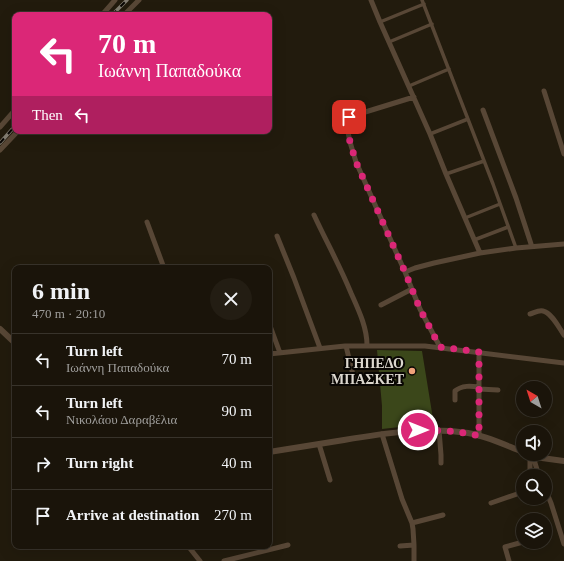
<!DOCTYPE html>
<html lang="en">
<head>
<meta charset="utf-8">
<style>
	body { margin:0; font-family:Georgia,serif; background:#231d13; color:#f1f3f6; height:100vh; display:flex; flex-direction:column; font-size:15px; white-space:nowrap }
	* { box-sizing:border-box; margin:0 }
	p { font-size:13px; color:#9f9e9c }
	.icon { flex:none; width:22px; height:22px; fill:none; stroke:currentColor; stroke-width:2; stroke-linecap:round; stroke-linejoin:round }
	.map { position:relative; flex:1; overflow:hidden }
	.panel { position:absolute; left:12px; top:265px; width:260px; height:284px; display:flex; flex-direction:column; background:#1a140a; border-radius:8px; box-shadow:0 4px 16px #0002,0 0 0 1px #38332b }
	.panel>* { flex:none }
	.top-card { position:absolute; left:12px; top:12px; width:260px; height:122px; border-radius:8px; box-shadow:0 4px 16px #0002,0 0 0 1px #38332b; background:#db2777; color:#fff; overflow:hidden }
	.needle { width:26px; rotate:321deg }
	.buttons { position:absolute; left:516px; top:381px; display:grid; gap:8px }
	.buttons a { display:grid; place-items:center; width:36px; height:36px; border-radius:50%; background:#1a140a; box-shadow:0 4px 16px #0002,0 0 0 1px #38332b; font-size:20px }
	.pin { position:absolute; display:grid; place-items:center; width:34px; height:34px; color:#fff; margin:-17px; border-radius:8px; box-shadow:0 2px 6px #0006 }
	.me { position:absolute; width:44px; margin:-22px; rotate:90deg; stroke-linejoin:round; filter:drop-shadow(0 0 3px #0008) }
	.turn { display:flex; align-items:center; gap:14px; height:84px; padding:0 20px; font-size:18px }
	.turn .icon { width:52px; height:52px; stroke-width:2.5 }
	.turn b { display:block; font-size:28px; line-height:34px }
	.then { display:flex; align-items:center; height:38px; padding:0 20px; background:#0003; gap:8px; font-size:15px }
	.round { display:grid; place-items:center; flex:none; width:42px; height:42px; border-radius:21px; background:#231d13 }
	.headline { display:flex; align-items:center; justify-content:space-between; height:68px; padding:0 20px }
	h1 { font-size:24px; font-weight:700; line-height:30px }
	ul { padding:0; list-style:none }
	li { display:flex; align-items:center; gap:12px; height:52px; padding:0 20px; border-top:1px solid #38332b }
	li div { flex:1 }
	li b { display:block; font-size:15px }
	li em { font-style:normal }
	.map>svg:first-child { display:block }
	.green { fill:#3b471a }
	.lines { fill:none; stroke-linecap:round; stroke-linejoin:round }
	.pedestrian { stroke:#584736; stroke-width:3.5 }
	.minor { stroke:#584736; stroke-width:5 }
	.tertiary { stroke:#584736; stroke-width:6 }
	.rail-casing { stroke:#817b70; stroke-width:3.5 }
	.rail { stroke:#090603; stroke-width:2; stroke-dasharray:6; stroke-linecap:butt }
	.route { stroke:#db2777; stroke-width:7; stroke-dasharray:0 12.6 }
	.poi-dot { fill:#f0a27a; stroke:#090603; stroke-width:1.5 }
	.labels { text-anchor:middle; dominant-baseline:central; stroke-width:4; stroke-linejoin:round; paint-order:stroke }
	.poi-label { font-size:14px; font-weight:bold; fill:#dcd7ce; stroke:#090603; text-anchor:end }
</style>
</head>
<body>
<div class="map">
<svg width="564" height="561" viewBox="0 0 564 561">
	<rect width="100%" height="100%" fill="#221b0d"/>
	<path class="green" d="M377,350L422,351L434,425L409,426L382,429V406Z"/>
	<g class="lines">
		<path class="pedestrian" d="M422,0L493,184L516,248
			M380,22L424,4
			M389,42L432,24
			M409,86L449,69
			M430,134L468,119
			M446,174L484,161
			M465,218L500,204
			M474,240L508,227"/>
		<path class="minor" d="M371,0L380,22L430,134L446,174L480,253
			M102,15L115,0
			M124,15L139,0
			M544,91L564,154
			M414,97L349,117L346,120L347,127L350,142L356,162L405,272L420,309L440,347
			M483,110L516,198L532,247
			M0,127L15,110
			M0,150L18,131
			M314,215C326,241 340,266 351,293C358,309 367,327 367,345
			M147,222L164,268
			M277,236L294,278L320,348
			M405,272L415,268L434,263L480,253L516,248L564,244
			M381,305L412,289
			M530,314C534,313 538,310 543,311C552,313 559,328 564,335
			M269,323L280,353
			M346,346L354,379
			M479,352V436
			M269,354L345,346H425L564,363
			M479,389L498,390
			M455,400V391C462,385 471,386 479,387
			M439,430L441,455V463
			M382,434L402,499L412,523L413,529L414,545V561
			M319,444L330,480
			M529,454L530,459V476
			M534,456L535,463L539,476
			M545,489L551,503L564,544
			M491,503L523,492
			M412,523L443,515
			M188,546L200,561
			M400,546L414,545
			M224,561L288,545
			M509,561L505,547L523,542"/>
		<path class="tertiary" d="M0,329L15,343
			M269,452C294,448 319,444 344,440C385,433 427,427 468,433C487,436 505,445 523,452
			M528,454L542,458L564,461"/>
		<g class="rail-casing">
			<path id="rail" d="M112,15L127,0
				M0,143L15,126"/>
		</g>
		<use href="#rail" class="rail"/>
	</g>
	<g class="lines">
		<path class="route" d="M349,117L346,120L347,127L350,142L356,162L405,272L420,309L440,347L479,352V436C459,431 438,430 418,430"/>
	</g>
	<circle class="poi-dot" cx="412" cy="371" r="4"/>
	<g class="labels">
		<g class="poi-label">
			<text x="404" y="363">ΓΗΠΕΔΟ<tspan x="404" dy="16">ΜΠΑΣΚΕΤ</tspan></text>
		</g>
	</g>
</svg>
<div class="buttons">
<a><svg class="needle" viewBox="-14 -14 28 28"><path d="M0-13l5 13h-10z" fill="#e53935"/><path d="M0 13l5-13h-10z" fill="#9f9e9c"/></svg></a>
<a><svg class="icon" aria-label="sound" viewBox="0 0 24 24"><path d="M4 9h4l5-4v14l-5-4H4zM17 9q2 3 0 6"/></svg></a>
<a><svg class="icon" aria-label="search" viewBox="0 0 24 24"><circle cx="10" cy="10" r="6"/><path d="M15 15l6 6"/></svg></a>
<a><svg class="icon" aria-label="layers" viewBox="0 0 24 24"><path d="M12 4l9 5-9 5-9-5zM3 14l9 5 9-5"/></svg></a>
</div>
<div class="pin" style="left:349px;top:117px;background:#d93025"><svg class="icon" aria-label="arrive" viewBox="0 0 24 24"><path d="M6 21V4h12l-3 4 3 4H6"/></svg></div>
<svg class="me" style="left:418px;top:430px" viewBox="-20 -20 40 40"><circle r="17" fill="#db2777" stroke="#fff" stroke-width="3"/><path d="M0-11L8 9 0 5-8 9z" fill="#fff"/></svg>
<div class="top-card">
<div class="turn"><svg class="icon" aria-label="left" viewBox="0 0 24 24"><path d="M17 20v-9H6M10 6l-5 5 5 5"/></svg><div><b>70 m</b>Ιωάννη Παπαδούκα</div></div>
<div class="then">Then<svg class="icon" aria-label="left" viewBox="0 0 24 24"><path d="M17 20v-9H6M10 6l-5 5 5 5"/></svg></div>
</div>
<section class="panel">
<div class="headline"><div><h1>6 min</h1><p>470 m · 20:10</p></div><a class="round"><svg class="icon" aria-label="close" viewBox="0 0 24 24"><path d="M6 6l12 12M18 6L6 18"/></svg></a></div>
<ul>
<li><svg class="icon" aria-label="left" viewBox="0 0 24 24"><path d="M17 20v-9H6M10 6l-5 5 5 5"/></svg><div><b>Turn left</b><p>Ιωάννη Παπαδούκα</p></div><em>70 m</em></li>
<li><svg class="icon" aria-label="left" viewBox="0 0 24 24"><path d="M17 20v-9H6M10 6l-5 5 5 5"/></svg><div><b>Turn left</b><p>Νικολάου Δαραβέλια</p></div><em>90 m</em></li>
<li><svg class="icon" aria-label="right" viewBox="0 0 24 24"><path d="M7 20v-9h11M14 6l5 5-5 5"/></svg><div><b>Turn right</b></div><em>40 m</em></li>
<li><svg class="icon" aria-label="arrive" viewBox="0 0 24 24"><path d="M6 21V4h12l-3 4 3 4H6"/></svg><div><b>Arrive at destination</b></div><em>270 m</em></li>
</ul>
</section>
</div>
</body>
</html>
